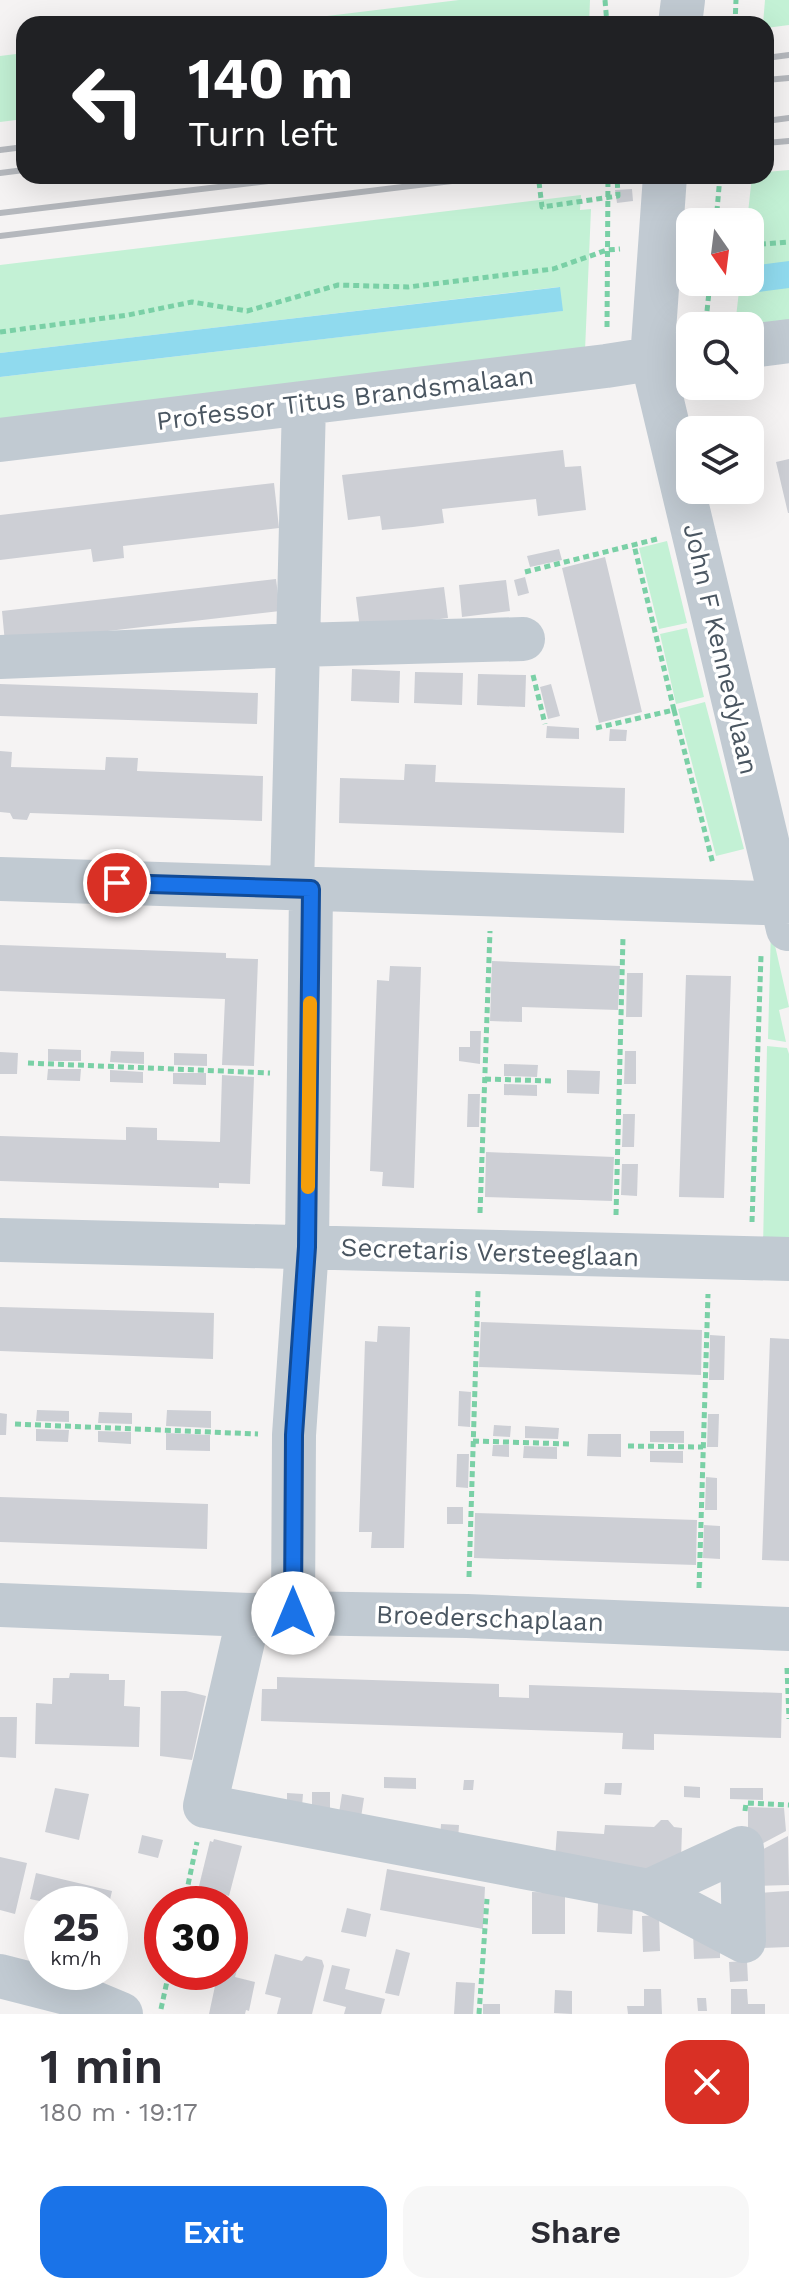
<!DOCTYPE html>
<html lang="en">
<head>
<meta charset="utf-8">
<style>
	body { margin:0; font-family:"Work Sans",sans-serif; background:#f7f7f7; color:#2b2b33; height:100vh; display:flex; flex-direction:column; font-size:30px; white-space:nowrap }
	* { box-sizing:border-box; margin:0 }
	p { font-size:26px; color:#7c7c81 }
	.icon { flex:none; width:44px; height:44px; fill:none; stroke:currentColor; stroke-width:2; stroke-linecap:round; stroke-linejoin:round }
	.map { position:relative; height:2014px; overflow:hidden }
	.panel { display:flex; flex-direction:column; background:#fff; flex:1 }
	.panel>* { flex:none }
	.banner { position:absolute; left:16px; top:16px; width:758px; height:168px; border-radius:24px; box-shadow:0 8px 32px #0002; background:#202124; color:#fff; overflow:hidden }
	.needle { width:52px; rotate:166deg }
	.tools { position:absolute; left:676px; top:208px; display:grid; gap:16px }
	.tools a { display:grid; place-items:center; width:88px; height:88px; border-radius:16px; background:#fff; box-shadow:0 8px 32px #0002; font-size:40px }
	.speed { position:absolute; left:24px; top:1886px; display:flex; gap:16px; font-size:40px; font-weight:700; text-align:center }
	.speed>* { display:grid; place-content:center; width:104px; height:104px; border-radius:50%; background:#fff; box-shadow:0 8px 32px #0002; line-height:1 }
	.speed small { font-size:20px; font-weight:400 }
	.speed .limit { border:12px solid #d22; background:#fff; color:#111 }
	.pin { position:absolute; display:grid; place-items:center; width:68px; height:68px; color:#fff; margin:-34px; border:4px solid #fff; border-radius:50%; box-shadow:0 2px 8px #0007 }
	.me { position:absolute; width:88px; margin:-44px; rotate:0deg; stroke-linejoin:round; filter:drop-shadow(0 0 6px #0008) }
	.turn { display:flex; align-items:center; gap:28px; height:168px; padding:0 40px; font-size:36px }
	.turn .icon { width:104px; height:104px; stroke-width:2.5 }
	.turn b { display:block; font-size:56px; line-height:68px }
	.round { display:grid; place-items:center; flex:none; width:84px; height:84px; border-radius:24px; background:#f7f7f7 }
	.head { display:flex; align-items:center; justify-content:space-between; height:136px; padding:0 40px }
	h1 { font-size:48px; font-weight:600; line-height:60px }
	.button { display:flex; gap:16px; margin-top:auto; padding:16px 40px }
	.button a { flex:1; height:92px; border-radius:24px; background:#1a73e8; color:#fff; font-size:32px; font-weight:600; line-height:92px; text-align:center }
	.button a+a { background:#f7f7f7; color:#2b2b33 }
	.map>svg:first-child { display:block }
	.green { fill:#c3f1d5 }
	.water { fill:#90daee }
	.building { fill:#cdcfd5 }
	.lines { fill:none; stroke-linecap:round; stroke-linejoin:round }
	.path { stroke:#7ad0a6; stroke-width:5; stroke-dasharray:6 4; stroke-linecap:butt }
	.minor { stroke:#c1cad2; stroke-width:44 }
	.rail { stroke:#b5b8bd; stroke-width:6 }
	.route-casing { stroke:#114b97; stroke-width:20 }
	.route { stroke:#1a73e8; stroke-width:14 }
	.slow { stroke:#f59e0b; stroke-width:14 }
	.labels { text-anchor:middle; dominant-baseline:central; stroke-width:7; stroke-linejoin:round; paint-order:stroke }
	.street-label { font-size:26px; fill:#4a5661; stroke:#fff }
</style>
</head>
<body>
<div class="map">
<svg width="789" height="2014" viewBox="0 0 789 2014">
	<rect width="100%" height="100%" fill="#f5f3f3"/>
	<path class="green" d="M459,0H590L589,24H261Z
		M765,0H789V25L766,28V24H763Z
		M24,53V119L0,122V56Z
		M789,170V326H735L740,282H750V222H747L752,176H766V172Z
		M581,195L580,210L591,209L585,351L0,428V377L562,311L559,287L0,353V265Z
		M667,541L687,623L659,629L639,548Z
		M687,628L704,697L676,704L660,634Z
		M705,702L744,849L716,856L678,709Z
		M771,928L789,1007L779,1010L786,1042L768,1039Z
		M767,1046L787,1048L789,1054V1249L763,1248Z"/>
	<path class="water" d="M789,261V288L759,292L757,265Z
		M560,287L563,311L0,377V353Z"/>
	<path class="building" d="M632,189L633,201L617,203L615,190Z
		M563,450L565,467L581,466L586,510L538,516L536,499L442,509L444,523L413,527L382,530L380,516L348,520L342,475Z
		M789,459V513H788L776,462Z
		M274,483L279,528L123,546L124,558L93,562L91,549L0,560V515Z
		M559,549L562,560L530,567L527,556Z
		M605,557L642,712L599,723L562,568Z
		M525,577L529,593L518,596L514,580Z
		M276,579L280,611L5,643L2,611Z
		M506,580L510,611L462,617L459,585Z
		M444,587L448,618L360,629L356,597Z
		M352,669L400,671L399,703L351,701Z
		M415,672L463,673L462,705L414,703Z
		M478,674L526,675L525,707L477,705Z
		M0,684L258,693L257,724L0,716Z
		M551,684L560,716L548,719L540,687Z
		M547,726L579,728V739L546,738Z
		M610,729L627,730L626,741H609Z
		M0,751L12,752L11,767L105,770L106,757L138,758L137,771L263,776L262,821L30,813L27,820L13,819L10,813L0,812Z
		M405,764L436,765L435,782L625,788L624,833L339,823L340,778L404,780Z
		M0,945L226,953V958L258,959L254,1066L222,1065L225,999L0,991Z
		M492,961L620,966L618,1010L522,1007V1022L490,1021Z
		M390,966L421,967L414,1188L382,1186L383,1172L370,1171L377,980L389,981Z
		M627,973H643L642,1017H626Z
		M686,975L731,976L724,1198L679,1197Z
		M470,1031H481L480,1064L459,1061V1047H470Z
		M48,1049L81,1050V1061H48Z
		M111,1051L144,1052V1064L110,1062Z
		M625,1051H636V1084H624Z
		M0,1052L18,1053L17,1074H0Z
		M174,1053L207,1054V1066L174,1065Z
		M504,1064L538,1065L537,1077L504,1076Z
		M48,1069H81L80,1081L47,1080Z
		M110,1070L143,1072V1083L110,1082Z
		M567,1070L600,1071L599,1094L567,1093Z
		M173,1073H206V1085L173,1084Z
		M222,1075L254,1077L250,1184L219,1183V1188L0,1181V1136L126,1140V1127L157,1128V1140L220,1142Z
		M504,1084L537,1085V1096L504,1095Z
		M468,1094H480L479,1127H467Z
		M623,1114H635L634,1147H622Z
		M486,1152L614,1157L612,1201L485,1197Z
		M622,1164H638L637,1196L621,1195Z
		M0,1307L214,1313L213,1359L0,1351Z
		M481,1322L702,1330L701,1375L479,1367Z
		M378,1326L410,1327L404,1548H371L372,1532H359L365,1341L377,1342Z
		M710,1335L725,1336L724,1380H709Z
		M770,1338L789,1339V1561L762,1560Z
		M459,1391L471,1392L470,1427L458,1426Z
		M37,1410L69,1411V1422L36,1421Z
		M167,1410L211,1411V1428L166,1426Z
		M99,1412L132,1413V1424L98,1423Z
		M0,1413L7,1414L6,1435H0Z
		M708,1414H719L718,1447H707Z
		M494,1425L511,1426L510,1437L493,1436Z
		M525,1426L559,1428L558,1439L525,1438Z
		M36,1429L69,1430L68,1442L36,1441Z
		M98,1431L131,1432V1444L98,1442Z
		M650,1431H684V1443L650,1442Z
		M166,1433L210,1435V1451L166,1450Z
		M588,1434H621V1457L587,1456Z
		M493,1445H509V1457L492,1456Z
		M524,1446L557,1447V1459L523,1458Z
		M650,1451H683V1463L650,1462Z
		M457,1454H469L468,1488L456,1487Z
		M706,1477L717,1478V1510H705Z
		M0,1497L208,1504L207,1549L0,1542Z
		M447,1507H463V1524H447Z
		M475,1513L697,1520L696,1565L474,1558Z
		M704,1525L720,1526V1559L703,1558Z
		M70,1673L109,1674V1680H125L124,1706L140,1707L139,1747L35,1744L36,1703L52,1704L53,1678H69Z
		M277,1677L499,1684V1697L529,1698V1685L782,1693L781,1738L654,1734V1750L622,1749L623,1733L261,1721L262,1689H277Z
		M161,1691H186L206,1696L192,1760L160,1756Z
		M0,1717H17L16,1758L0,1757Z
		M384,1777L416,1778V1789L384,1788Z
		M464,1780H474L473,1790H463Z
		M605,1783H622L621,1795L604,1794Z
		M684,1786L700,1787V1798L684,1797Z
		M55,1788L89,1794L79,1840L45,1832Z
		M730,1788H763V1800L730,1799Z
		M312,1792H330V1814H312Z
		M287,1793L303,1794L302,1806L287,1805Z
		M342,1794L364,1798L360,1824L338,1819Z
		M748,1807L784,1808L786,1831L756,1847L748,1829Z
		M661,1820H668L674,1827L682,1828L681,1861L650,1876L555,1859L557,1831L604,1834L605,1825L654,1827Z
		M441,1824L459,1825L458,1840H440Z
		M142,1835L163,1840L158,1858L138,1853Z
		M788,1836L789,1885L757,1886L756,1853Z
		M214,1839L242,1846L229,1896L199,1886L210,1841L213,1842Z
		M0,1857L27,1863L15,1914L0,1910Z
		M387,1869L485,1887L483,1929L380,1910Z
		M36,1873L112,1891L109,1904H54L30,1899Z
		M789,1891V1947L761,1948L756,1893Z
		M532,1892L565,1893V1934H532Z
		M598,1903L633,1905L632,1934L597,1932Z
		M110,1906L119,1908L111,1943H110Z
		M347,1908L371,1914L366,1937L341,1932Z
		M659,1915L660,1951L643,1952L642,1916Z
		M693,1931L720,1944V1958L694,1959Z
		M230,1945L243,1949L235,1977L255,1982L249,2011L246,2010L245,2014H209L218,1972H230Z
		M396,1949L410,1953L399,1996L385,1993Z
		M275,1954L302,1961L306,1956L322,1960L324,1966L312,2014H277L281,1998L265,1994Z
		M747,1961L748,1981L730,1982L729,1962Z
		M332,1965L350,1969L345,1989L385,1999L381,2014H344L346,2007L323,2001Z
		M456,1982L475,1983L473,2014H454Z
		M644,1989H661L662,2014H628L627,2006H644Z
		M731,1989H747L748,2004H765V2014H731Z
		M555,1990L572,1991V2014L554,2013Z
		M697,1998H706L707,2011H698Z
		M483,2004H500V2014H483Z"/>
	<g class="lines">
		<path class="path" d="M605,0L607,24
			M735,24L736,0
			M539,182L542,207L618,196L617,176
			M716,222L720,176
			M750,245L789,242
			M706,321L710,282
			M607,327L608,176
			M0,332L128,315L192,302L247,311L338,285L408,287L553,269L607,250L620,249
			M525,572L657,539
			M533,675L545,724
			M674,710L713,864
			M596,728L674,710L634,545
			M28,1063L270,1073
			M485,1079L553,1081
			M480,1213L490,931
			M616,1215L623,937
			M752,1222L761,956
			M15,1424L258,1434
			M473,1441L570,1444
			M628,1446L703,1447
			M469,1577L478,1291
			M699,1588L708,1294
			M787,1668L789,1719
			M745,1811L746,1803L789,1805
			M184,1904L197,1842
			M161,2009L169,1972
			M479,2014L487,1899"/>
		<path class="minor" d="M680,24L683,0
			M665,176L652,359L788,929
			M750,346L789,341
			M0,440L606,366L690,353
			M0,657L297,645L523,639
			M0,879L763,903L789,901
			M292,888L304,403
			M0,1240L789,1259
			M0,1605L249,1615L293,1613L467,1616L789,1629
			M293,1613L294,1435L307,1247L311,889
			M249,1615L205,1806L649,1891L744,1941L742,1848L649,1891
			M0,1976L78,1996L121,2014"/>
		<path class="rail" d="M766,58L789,55
			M766,80L789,78
			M766,121L789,118
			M766,143L789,141
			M0,150L24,147
			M0,173L24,170
			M0,213L310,176
			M0,236L493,176"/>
	</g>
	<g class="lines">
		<g class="route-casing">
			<path id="route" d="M117,883L311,889L307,1247L294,1435L293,1613"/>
		</g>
		<use href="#route" class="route"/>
		<path class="slow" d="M308,1187L310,1003"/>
	</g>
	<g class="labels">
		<g class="street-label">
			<text transform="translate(345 398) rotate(-7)">Professor Titus Brandsmalaan</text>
			<text transform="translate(721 649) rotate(77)">John F Kennedylaan</text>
			<text transform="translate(490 1252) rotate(2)">Secretaris Versteeglaan</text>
			<text transform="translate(490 1618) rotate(2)">Broederschaplaan</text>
		</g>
	</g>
</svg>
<div class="tools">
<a><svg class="needle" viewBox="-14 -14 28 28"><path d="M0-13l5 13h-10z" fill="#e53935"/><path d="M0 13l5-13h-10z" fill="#7c7c81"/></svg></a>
<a><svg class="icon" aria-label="search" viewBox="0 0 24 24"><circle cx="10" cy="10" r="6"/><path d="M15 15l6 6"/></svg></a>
<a><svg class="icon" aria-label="layers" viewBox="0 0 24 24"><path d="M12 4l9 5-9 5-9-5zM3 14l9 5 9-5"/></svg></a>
</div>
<div class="speed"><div>25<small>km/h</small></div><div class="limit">30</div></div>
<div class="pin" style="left:117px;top:883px;background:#d93025"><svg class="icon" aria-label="arrive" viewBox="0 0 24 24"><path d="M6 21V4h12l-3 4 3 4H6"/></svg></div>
<svg class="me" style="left:293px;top:1613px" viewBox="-20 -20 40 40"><circle r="19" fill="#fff"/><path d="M0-13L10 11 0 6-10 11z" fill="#1a73e8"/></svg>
<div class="banner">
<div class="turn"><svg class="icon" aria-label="left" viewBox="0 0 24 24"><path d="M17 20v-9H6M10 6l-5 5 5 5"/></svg><div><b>140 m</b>Turn left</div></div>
</div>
</div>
<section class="panel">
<div class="head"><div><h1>1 min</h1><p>180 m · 19:17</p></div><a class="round" style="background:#d93025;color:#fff"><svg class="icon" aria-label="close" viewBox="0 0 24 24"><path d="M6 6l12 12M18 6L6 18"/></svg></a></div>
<div class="button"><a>Exit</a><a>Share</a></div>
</section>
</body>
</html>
